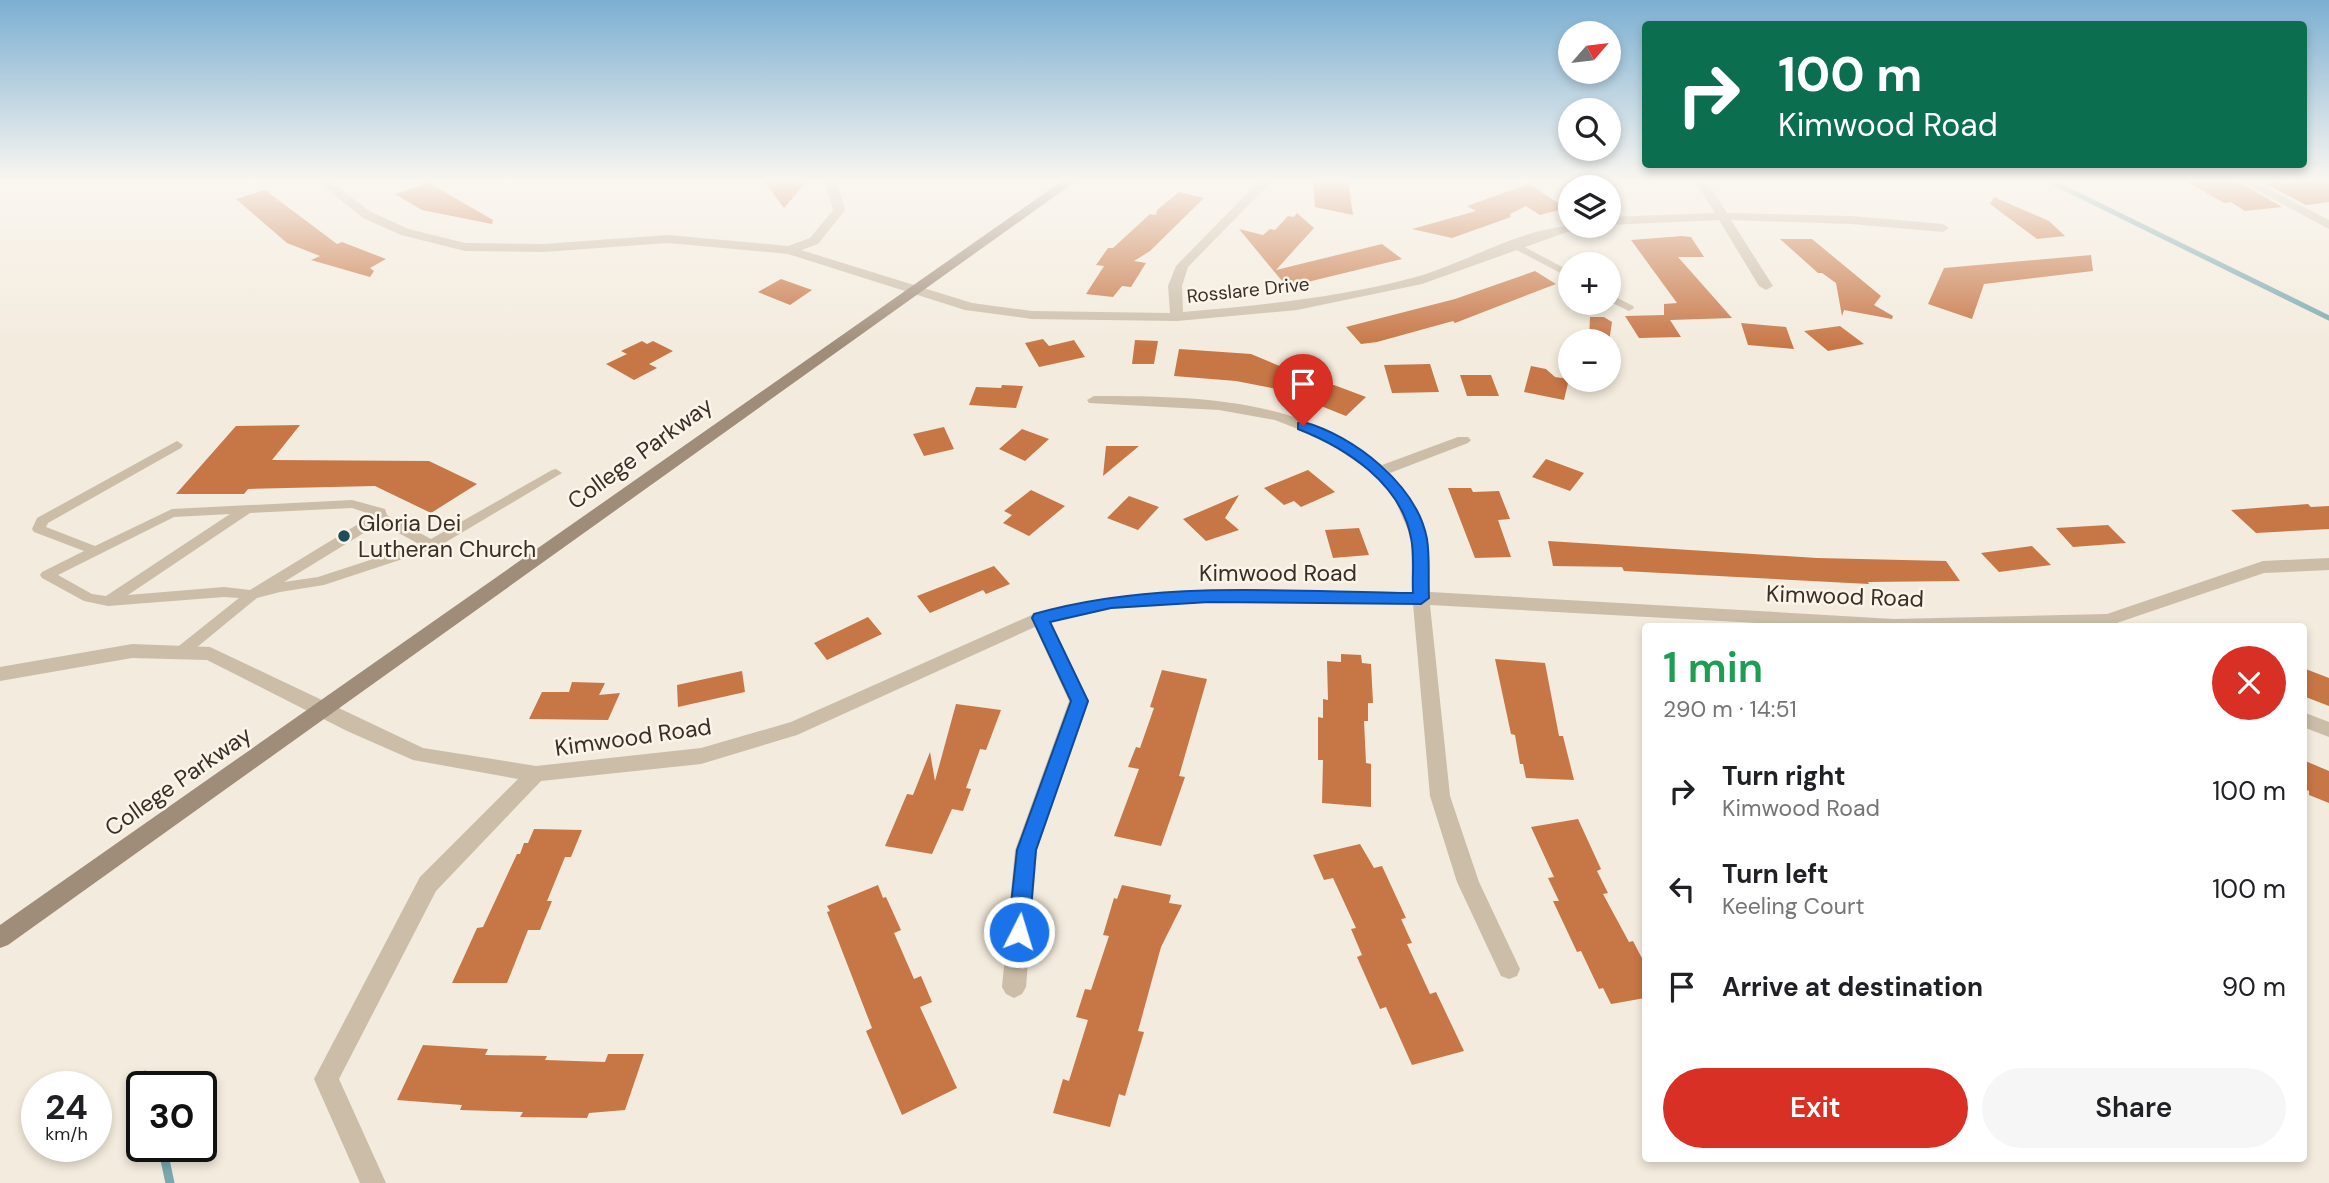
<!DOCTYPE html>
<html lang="en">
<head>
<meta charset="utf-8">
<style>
	body { margin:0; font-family:"DM Sans",sans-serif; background:#f6f6f6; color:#202124; height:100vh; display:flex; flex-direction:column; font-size:26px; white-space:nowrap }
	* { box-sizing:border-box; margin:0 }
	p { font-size:23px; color:#757577 }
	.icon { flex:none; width:38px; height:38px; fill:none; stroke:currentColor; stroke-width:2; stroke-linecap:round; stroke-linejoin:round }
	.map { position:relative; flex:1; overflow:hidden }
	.sheet { position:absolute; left:1642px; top:623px; width:665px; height:539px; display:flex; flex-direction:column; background:#fff; border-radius:7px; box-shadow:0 4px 10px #0003 }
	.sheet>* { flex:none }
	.top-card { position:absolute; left:1642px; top:21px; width:665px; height:147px; border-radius:7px; box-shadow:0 4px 10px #0003; background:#0b6e4f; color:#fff; overflow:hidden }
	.needle { width:46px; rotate:62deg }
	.buttons { position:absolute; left:1558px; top:21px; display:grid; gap:14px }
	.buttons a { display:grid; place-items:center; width:63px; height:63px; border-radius:50%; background:#fff; box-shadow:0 4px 10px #0003; font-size:35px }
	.speed { position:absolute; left:21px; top:1071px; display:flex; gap:14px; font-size:35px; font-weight:700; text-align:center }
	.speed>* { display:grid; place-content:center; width:91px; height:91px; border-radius:50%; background:#fff; box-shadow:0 4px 10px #0003; line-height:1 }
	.speed small { font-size:18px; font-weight:400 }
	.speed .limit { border:4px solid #111; border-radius:10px; background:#fff; color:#111 }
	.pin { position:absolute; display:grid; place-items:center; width:60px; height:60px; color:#fff; margin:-72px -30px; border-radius:50% 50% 50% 0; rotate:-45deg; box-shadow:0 0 7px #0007 }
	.pin .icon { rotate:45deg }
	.me { position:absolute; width:77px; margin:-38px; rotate:5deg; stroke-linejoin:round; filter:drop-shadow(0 0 5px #0008) }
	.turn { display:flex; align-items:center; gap:24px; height:147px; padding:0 21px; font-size:32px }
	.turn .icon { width:91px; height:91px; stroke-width:2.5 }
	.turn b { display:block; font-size:49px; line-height:60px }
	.round { display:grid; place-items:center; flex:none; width:74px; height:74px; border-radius:37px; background:#f6f6f6 }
	.summary { display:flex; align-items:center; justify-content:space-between; height:119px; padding:0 21px }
	h1 { font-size:42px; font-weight:600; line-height:52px; color:#1e9e55 }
	.primary-button { display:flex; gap:14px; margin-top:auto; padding:14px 21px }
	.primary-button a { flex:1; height:80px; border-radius:42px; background:#d93025; color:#fff; font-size:28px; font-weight:600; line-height:80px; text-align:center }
	.primary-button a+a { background:#f6f6f6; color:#202124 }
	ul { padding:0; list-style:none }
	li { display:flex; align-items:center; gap:21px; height:98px; padding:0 21px }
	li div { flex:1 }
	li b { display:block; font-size:26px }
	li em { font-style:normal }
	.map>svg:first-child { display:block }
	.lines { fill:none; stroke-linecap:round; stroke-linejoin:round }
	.stream-far1 { stroke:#7ba7b0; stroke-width:5 }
	.stream { stroke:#7ba7b0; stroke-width:9 }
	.building { fill:#c77646 }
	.lane { fill:#cbbda8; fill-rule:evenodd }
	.street { fill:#cbbda8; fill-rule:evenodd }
	.secondary { fill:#9f8c79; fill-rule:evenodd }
	.route { fill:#1a73e8; stroke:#114b97; stroke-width:2 }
	.poi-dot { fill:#1d4e5a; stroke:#faf4e9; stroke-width:2.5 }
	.labels { text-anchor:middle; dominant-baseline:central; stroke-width:5; stroke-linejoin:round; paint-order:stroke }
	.far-street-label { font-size:19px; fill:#382f28; stroke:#faf4e9 }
	.street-label { font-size:23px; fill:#382f28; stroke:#faf4e9 }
	.poi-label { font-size:23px; fill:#382f28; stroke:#faf4e9; text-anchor:start }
</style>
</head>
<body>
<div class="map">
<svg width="2329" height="1183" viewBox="0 0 2329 1183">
	<rect width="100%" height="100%" fill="#f3ebdd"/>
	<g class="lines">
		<path class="stream-far1" d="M2050,181L2329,318"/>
		<path class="stream" d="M145,1075L148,1087
			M162,1146L170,1183"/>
	</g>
	<path class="building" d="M764,181H807L784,208Z
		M1313,181H1348L1353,215L1315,207Z
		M2186,181H2237L2282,207L2245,211L2231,202L2224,203Z
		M2260,181H2329V202L2306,205Z
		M429,183L493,220L492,224L422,210L395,194Z
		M1529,184L1566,208L1540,215L1526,206L1510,214L1511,217L1452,238L1412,229L1476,211L1467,206Z
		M265,190L337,244L342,242L386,259L370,268L374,271L370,277L311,260L320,256L287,243L236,199Z
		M1179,192L1204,198L1150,251L1134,261L1146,263L1131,287L1122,286L1113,297L1086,294L1104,266L1096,265L1108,248H1113L1150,214L1156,215L1157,210Z
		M1994,197L2049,221L2065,236L2037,239L1990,204Z
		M1297,213L1314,228L1276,270L1382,244L1402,259L1287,287L1239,229L1263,235L1270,229L1275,230L1288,216L1294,217Z
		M1682,236L1691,237L1704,257H1678L1732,318L1670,320L1681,337L1639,338L1625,316L1664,315V304L1677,303L1631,240Z
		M1780,239H1812L1881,296L1874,305L1893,316L1892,319L1844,310L1842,316L1836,283L1822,273H1818Z
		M2091,255L2093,271L1984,284L1972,319L1928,304L1944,268Z
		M1535,271L1556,284L1455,323L1453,321L1377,342L1361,344L1346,327L1455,299Z
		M781,279L812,290L790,305L758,292Z
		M1590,317H1604L1612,322L1609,342L1589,339Z
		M1741,323L1786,327L1794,349L1748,345Z
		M1840,326L1864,344L1828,351L1804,331Z
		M1043,339L1049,346L1074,340L1085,357L1039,367L1025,343Z
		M1135,340L1158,341L1154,364H1132Z
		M642,341L647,344L653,341L673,351L649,364L657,368L634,380L606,364L627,354L621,351Z
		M1179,349L1251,354L1287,369L1277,389L1236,381L1174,376Z
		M1430,364L1439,392L1392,393L1384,365Z
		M1531,366L1546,369L1555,377L1569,379L1564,400L1524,392Z
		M1460,375H1491L1499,396H1467Z
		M1002,385L1023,386L1016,408L969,405L976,387L1001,388Z
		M1329,385H1334L1366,397L1346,416L1311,402Z
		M300,425L272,460L429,461L477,484L431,513L375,486L248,489L244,494H176L236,426Z
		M944,427L954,449L924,456L913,434Z
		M1022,429L1049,439L1025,461L999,449Z
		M1106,446H1139L1103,476Z
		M1546,459L1584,473L1570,491L1532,477Z
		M1308,470L1335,492L1301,507L1294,501L1284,505L1264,488Z
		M1448,488H1471L1473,492L1499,491L1510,519L1498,520L1511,557L1475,558Z
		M1031,490L1065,506L1029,536L1003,523L1012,515L1004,511Z
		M1239,495L1225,518L1239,530L1206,541L1183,519Z
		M1129,496L1159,507L1138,530L1107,518Z
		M2308,504L2311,507L2329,506V529L2256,533L2231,510Z
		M2108,525L2126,543L2073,547L2056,528Z
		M1359,528L1369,555L1333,558L1325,530Z
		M1548,541L1817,558L1946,561L1960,581L1868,582L1869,584L1624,571L1622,567L1553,566Z
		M2032,546L2051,565L1999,572L1981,553Z
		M994,566L1010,584L986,594L983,590L930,613L917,596Z
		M868,617L882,634L827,660L814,643Z
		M1341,654L1361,655L1362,663L1371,664L1373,703H1368V721H1364L1366,763L1371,764V807L1322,803L1323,760H1318V717L1323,718V699L1328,700L1327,661L1341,662Z
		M1495,659L1545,663L1559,736H1563L1574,780L1526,778L1523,764H1520L1515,735L1511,734Z
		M2303,668L2329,678V706L2303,696Z
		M1162,670L1207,679L1179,776L1185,777L1161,846L1114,836L1139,769L1128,767L1136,747L1140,748L1154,708L1150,707Z
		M742,671L745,692L678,707L677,685Z
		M572,682L605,683L599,695L620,693L608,720L529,719L542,692H569Z
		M956,704L1001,710L986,750L980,749L966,788L971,789L963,811L952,809L932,854L885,846L907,794L913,795L930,752L935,781Z
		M2303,760L2329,771V803L2309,795V791L2303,788Z
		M1578,819L1601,869L1597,871L1608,893L1603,894L1629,942L1633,941L1645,964V998L1611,1004L1603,988L1599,989L1581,951L1577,952L1553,901H1559L1548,878L1554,877L1531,827Z
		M534,829L582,830L571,857H565L547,901H552L540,930H528L507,983H452L477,928L483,927L517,854H520L524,843H528Z
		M1360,844L1374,868L1382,866L1406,918L1401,919L1412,943L1407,944L1430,994L1436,992L1464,1051L1412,1065L1386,1007L1380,1009L1357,957L1362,955L1351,929L1356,928L1333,878L1324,880L1313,855Z
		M878,885L883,898L886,897L901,930L894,933L914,979L921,976L932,1002L920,1007L957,1088L902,1115L866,1031L872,1028L827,912L830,911L827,906Z
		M1122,885L1171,895L1169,903L1182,905L1161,947L1138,1031L1144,1032L1125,1096L1119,1094L1110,1127L1053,1113L1063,1079L1069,1081L1088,1020L1076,1017L1085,989L1091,990L1109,936L1103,935L1114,898L1117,899Z
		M423,1045L488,1049L485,1055L547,1056L545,1060L605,1062L608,1054H644L625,1110L589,1113L587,1118L520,1117L523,1112L460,1110L462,1105L397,1100Z"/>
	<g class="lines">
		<path class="lane" d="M1515,242L1570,271V278L1511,247V243Z
			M1608,293L1633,306L1634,308L1629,311L1608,301Z
			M177,441L183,445L181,448L48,523L46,527L95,546L172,509L352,500L385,509L387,515L431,539L552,470L556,469L562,473L436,548L324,585L280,592L257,598L185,657H175L173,653L175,649L239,598L224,597L108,606L84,601L42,578L40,575L42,572L84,551L34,532L32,529L37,518ZM352,508L373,515L250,590L224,587L128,595L250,513ZM230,514L106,596L92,594L58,575L174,517ZM380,523L419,544L318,577L284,582Z"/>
		<path class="street" d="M317,181H330L371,212L409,229L465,243L543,244L668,235L788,246L810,238L833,210L825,181H837L845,210L818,244L801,250L972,303L1032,311L1170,313L1168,286L1176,266L1259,181H1272L1188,267L1182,286L1183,312C1260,305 1337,298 1412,278C1469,263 1527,223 1584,226L1422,284L1297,310L1177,321L1032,319L965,310L788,254L668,243L543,252L465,251L401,235L363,218Z
			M1695,181H1707L1727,213L1851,216L1943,224L1949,228L1943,232L1851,224L1731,220L1773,286L1766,290L1759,286L1719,220L1608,225V217L1715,213Z
			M2239,181H2254L2329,220V229Z
			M1094,396C1173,396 1260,397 1332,432C1349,441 1366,454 1382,465L1458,437H1468L1471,440L1468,443L1390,473C1427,518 1427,536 1430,592L1894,619L2107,614L2263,561L2329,558V570L2264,573L2108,626H1811L1430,605L1450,796L1479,882L1520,969L1517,976L1509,979L1501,976L1457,882L1430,796L1413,604L1209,602L1111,609L1051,622L1089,701L1037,850L1026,987L1022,994L1014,998L1006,994L1002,987L1015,850L1069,701L1035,627L797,735L701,764L541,781L436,891L339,1079L386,1183H360L314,1079L420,877L518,779L413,760L347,731L207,660L132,658L0,681V667L132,644L210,647L423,748L536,766L701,748L791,722L1034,614L1111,597L1209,590L1412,592L1411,537L1395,500L1374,474L1323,439L1275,420L1219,410L1089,403L1087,400Z
			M2303,712L2329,722V737L2303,727Z"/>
		<path class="secondary" d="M1062,181H1076L8,945L0,948V925Z"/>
	</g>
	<linearGradient id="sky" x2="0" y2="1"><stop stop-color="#7cafd2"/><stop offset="0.52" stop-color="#faf6f0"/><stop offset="1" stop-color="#faf6f0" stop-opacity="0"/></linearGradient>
	<rect width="2329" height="347" fill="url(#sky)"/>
	<path class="route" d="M1303,422C1353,435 1417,485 1427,539C1430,558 1428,579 1429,598L1421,604L1209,602L1111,608L1050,622L1088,701L1036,850L1029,932L1026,939L1019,941L1011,939L1008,932L1017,850L1071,701L1032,618L1034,614C1156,579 1288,592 1413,593C1412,575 1415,555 1411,538C1401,483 1346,448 1298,429V423Z"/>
	<circle class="poi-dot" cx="344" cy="536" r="7"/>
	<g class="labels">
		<g class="far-street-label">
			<text transform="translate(1248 290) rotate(-6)">Rosslare Drive</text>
		</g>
		<g class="street-label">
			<text transform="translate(640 453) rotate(-36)">College Parkway</text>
			<text x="1278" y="573">Kimwood Road</text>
			<text transform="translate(1845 596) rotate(2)">Kimwood Road</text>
			<text transform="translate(633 737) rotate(-8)">Kimwood Road</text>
			<text transform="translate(178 781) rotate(-35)">College Parkway</text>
		</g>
		<g class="poi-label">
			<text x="358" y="523">Gloria Dei<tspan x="358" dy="26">Lutheran Church</tspan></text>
		</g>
	</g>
</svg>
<div class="buttons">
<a><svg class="needle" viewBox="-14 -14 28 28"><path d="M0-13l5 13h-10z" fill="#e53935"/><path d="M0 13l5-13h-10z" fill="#757577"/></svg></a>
<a><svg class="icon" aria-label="search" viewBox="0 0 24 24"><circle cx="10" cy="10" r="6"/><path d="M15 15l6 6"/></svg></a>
<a><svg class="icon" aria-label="layers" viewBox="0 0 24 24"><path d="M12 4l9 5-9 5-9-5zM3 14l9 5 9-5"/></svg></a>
<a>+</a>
<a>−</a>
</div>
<div class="speed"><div>24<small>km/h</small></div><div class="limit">30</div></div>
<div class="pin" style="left:1303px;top:426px;background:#d93025"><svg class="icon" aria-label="arrive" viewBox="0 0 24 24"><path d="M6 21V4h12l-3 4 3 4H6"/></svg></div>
<svg class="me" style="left:1019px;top:932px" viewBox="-20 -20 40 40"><circle r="17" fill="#1a73e8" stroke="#fff" stroke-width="3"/><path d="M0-11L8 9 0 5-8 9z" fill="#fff"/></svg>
<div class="top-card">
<div class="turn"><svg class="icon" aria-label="right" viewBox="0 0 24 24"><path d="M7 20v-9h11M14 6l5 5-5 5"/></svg><div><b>100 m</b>Kimwood Road</div></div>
</div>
<section class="sheet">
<div class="summary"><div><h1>1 min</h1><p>290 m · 14:51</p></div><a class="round" style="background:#d93025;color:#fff"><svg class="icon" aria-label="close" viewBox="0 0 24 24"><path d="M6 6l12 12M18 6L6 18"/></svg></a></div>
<ul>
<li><svg class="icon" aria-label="right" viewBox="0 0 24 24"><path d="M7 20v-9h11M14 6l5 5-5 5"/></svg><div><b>Turn right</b><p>Kimwood Road</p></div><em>100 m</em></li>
<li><svg class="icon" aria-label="left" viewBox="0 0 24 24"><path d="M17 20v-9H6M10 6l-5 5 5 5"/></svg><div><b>Turn left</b><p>Keeling Court</p></div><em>100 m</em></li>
<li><svg class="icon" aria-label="arrive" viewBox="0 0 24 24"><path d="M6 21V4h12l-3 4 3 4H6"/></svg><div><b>Arrive at destination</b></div><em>90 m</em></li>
</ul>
<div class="primary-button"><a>Exit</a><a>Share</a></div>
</section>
</div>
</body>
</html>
